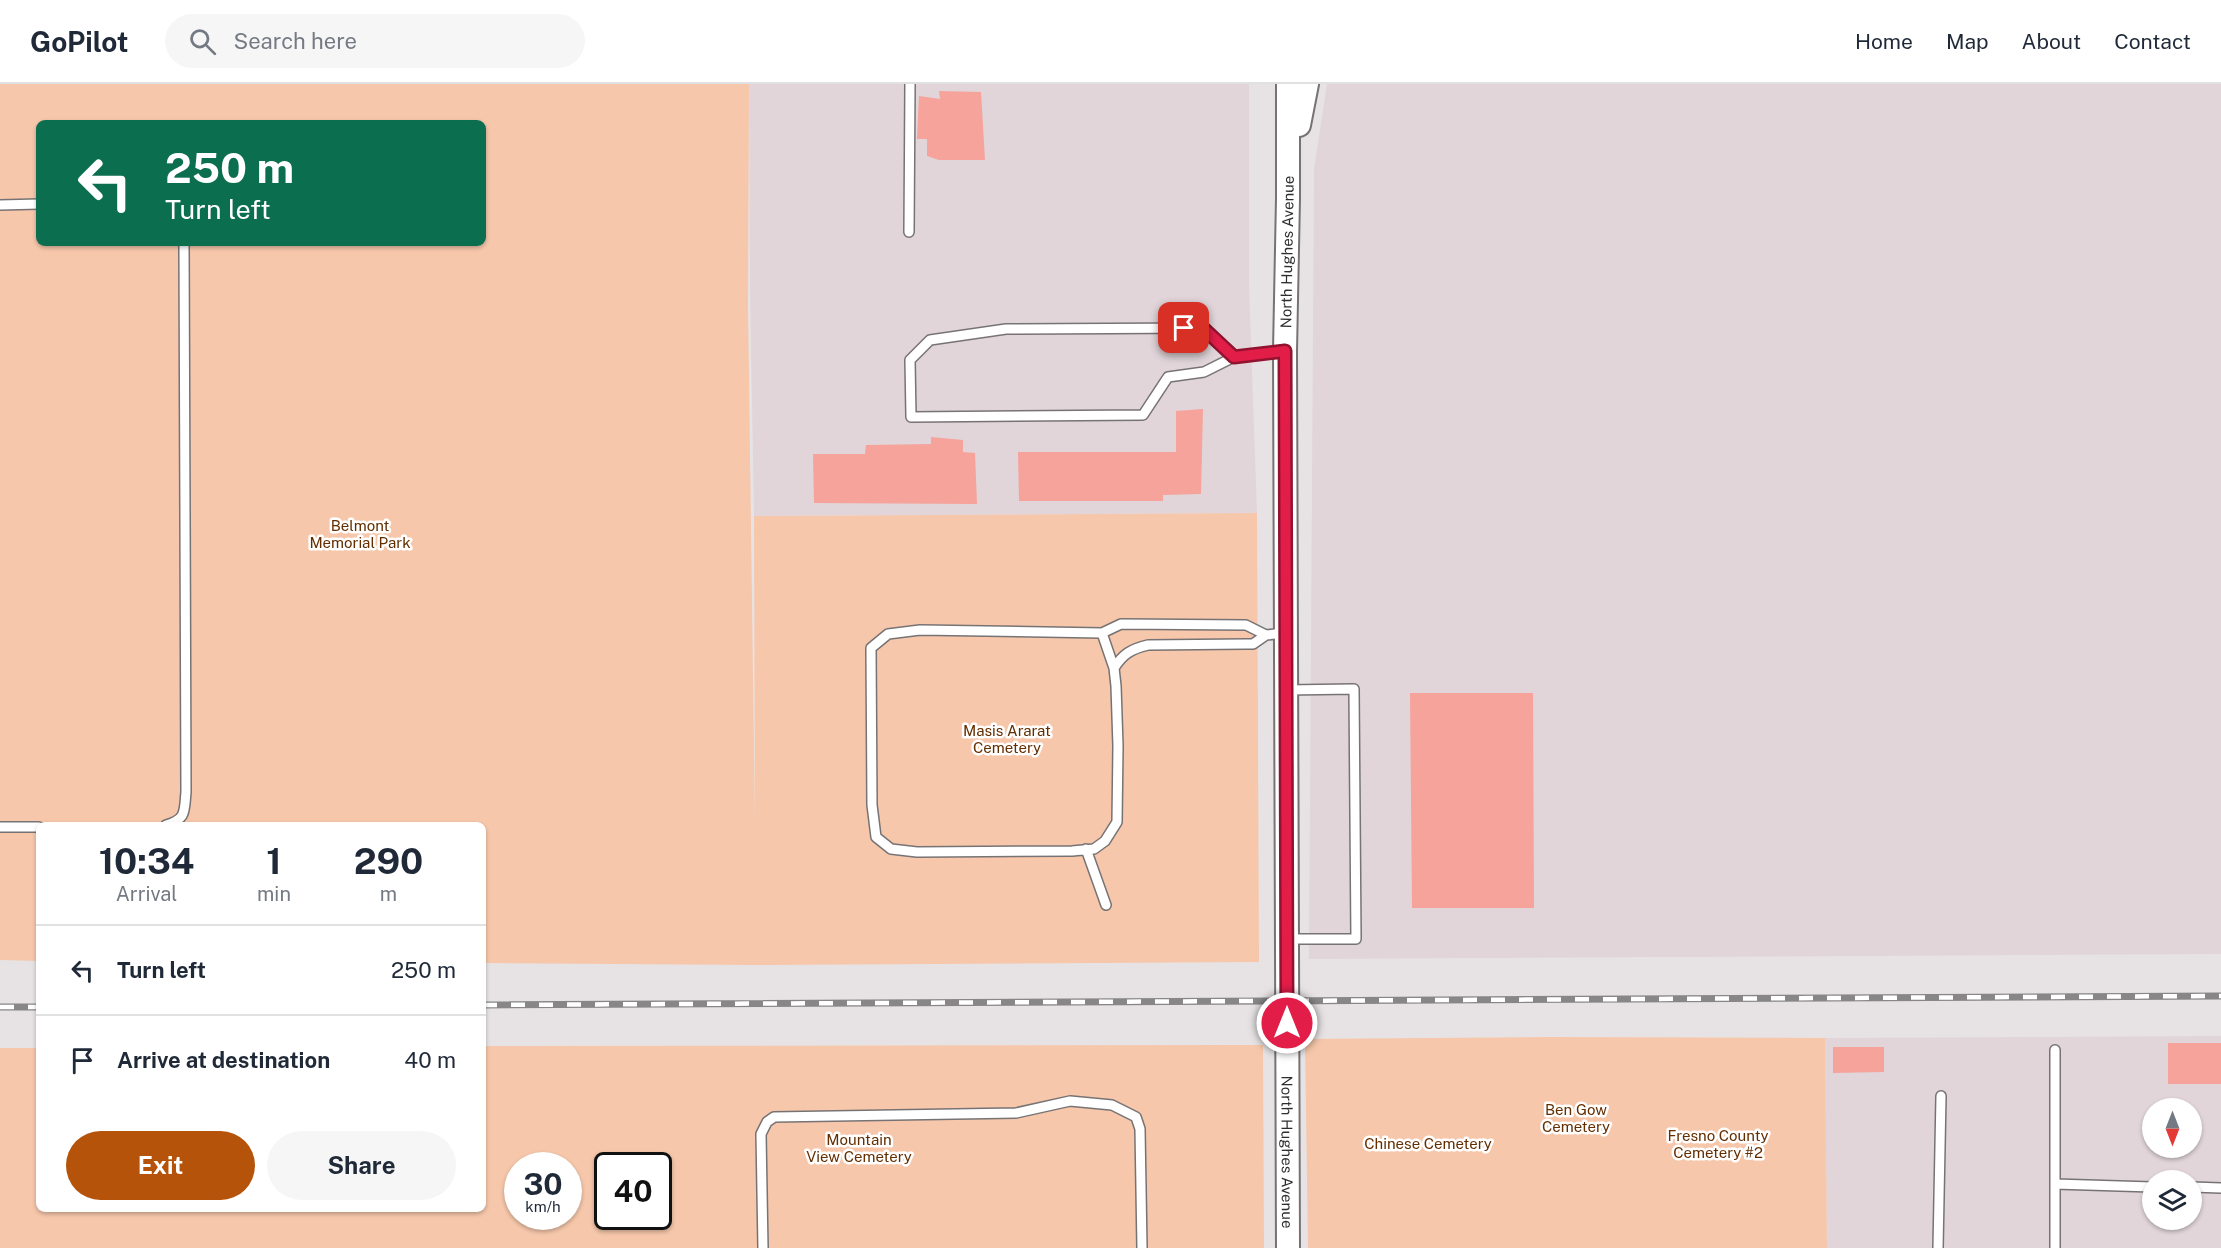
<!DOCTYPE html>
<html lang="en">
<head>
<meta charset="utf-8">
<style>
	body { margin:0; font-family:"Public Sans",sans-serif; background:#f6f6f7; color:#1f2937; height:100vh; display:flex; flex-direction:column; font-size:22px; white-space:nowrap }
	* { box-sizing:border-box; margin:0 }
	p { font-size:20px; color:#747a83 }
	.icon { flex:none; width:33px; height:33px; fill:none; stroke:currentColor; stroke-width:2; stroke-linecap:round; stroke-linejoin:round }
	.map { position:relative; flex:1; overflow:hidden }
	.side { position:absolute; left:36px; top:738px; width:450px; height:390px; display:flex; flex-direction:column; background:#fff; border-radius:9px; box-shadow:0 2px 4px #0004 }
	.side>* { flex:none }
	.guide { position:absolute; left:36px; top:36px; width:450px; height:126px; border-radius:9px; box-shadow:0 2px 4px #0004; background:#0b6e4f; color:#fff; overflow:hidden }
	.needle { width:39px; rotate:180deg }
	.tools { position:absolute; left:2142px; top:1014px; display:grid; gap:12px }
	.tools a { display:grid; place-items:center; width:60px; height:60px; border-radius:50%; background:#fff; box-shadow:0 2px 4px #0004; font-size:30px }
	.speed { position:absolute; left:504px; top:1068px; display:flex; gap:12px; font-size:30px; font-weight:700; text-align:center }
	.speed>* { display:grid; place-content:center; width:78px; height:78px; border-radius:50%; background:#fff; box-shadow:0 2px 4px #0004; line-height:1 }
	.speed small { font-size:15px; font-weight:400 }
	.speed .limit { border:3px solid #111; border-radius:9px; background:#fff; color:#111 }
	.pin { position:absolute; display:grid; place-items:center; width:51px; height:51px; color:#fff; margin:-26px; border-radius:12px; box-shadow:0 3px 9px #0006 }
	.me { position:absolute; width:66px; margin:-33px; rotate:0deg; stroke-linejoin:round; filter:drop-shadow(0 0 4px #0008) }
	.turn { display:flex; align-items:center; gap:21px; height:126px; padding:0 30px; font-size:27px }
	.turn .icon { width:78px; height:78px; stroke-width:2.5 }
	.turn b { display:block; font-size:42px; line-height:51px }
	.eta { display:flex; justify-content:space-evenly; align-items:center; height:102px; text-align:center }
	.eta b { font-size:36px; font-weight:700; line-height:42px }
	.primary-button { display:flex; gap:12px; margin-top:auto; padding:12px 30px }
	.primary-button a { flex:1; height:69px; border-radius:36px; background:#b45309; color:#fff; font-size:24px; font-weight:700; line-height:69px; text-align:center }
	.primary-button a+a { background:#f6f6f7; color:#1f2937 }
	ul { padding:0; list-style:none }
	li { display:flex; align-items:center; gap:18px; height:90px; padding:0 30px; border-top:2px solid #e0e1e3 }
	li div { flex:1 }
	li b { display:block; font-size:22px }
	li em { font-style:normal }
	header { display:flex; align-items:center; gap:36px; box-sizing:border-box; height:84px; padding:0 30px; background:#fff; border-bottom:2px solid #e0e1e3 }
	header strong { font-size:28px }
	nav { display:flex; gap:33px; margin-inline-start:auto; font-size:21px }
	.search { width:420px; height:54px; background:#f6f6f7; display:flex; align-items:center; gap:15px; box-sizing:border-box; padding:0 21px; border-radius:33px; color:#747a83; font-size:22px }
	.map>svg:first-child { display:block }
	.built { fill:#e1d5d9; fill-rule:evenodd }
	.green { fill:#f6c7ab; fill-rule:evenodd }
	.building { fill:#f5a39b }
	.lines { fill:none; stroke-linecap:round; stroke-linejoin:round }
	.service-casing { stroke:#777374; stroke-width:12 }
	.tertiary-casing { stroke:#777374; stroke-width:26 }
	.service { stroke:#fff; stroke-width:9 }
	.tertiary { stroke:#fff; stroke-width:22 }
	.rail-casing { stroke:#888686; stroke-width:7 }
	.rail { stroke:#fff; stroke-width:4.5; stroke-dasharray:14; stroke-linecap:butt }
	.route-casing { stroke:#92132f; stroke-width:15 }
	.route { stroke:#e11d48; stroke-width:10 }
	.labels { text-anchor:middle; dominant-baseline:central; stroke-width:5; stroke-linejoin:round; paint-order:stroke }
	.street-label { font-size:15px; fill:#2f2e2e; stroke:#fff }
	.park-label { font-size:15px; fill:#632e00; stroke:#fff }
</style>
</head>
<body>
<header>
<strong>GoPilot</strong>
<div class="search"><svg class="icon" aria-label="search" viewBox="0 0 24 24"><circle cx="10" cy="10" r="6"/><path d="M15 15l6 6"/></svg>Search here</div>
<nav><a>Home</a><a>Map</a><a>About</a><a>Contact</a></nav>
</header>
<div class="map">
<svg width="2221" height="1164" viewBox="0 0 2221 1164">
	<rect width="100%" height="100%" fill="#e7e3e4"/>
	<path class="built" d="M749,0H1249V201L1257,429L754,432L750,206Z
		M1327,0H2221V870L1309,875L1314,85Z
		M2221,952V1164H1827L1825,954ZM2152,1024H2192V1064H2152ZM2152,1096H2192V1136H2152Z"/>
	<path class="green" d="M0,0H749L748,221L755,741L754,432L1257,429L1259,878L756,881L483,879V741H39V877L0,876ZM39,39H483V159H39Z
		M1548,953L1825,954L1827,1164H1308L1305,955Z
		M1263,961L1264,1164H0V964H39V1125H483V962ZM518,1082H568V1132H518ZM608,1082H658V1132H608Z"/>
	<path class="building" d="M939,7L981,8L985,76H939L927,72V55H917L919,12L940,15Z
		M1203,325L1201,410L1163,411V417H1019L1018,368H1176V327Z
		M931,353L963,356V368L975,369L977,420L814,419L813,370H865L866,361L931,360Z
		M1410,609H1533L1534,824H1412Z
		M2168,959H2221V1000H2168Z
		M1833,963H1884V988L1833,989Z"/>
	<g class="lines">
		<g class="service-casing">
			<path id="service" d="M0,121L39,120
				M909,148L910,0
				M1234,273L1203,244L1006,245L930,256L910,276L911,333L1143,331L1168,293L1204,288L1234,273L1285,267
				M1102,549L1114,584L1116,602L1118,662L1117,738L1105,757L1094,765L1072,767L917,768L891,765L876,753L872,721L871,564L888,550L920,546L1102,549L1121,540L1246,541L1266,551
				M1114,584C1123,570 1131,565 1148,561L1246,560H1253L1266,551L1286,549
				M1286,606L1354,605L1356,855H1287
				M166,741C187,735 184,727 186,708L184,159
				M0,743H39
				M1086,765L1106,821
				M2055,1100L2152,1103
				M2192,1103L2221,1104
				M763,1164L761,1050L767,1038L774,1033L1016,1029L1070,1017L1112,1021L1136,1033L1140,1045L1142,1164
				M1938,1164L1941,1012
				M2055,1164V966"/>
		</g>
		<g class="tertiary-casing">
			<g id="tertiary">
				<path id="s1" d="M1288,0V114L1285,267L1288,1164"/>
				<path d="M1299,41L1307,0"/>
			</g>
		</g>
		<use href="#service" class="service"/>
		<use href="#tertiary" class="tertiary"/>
		<g class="rail-casing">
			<path id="rail" d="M483,921L2221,912
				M0,923H39"/>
		</g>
		<use href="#rail" class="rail"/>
	</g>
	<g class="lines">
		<g class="route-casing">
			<path id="route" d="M1184,244H1203L1234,273L1285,267L1287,939"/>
		</g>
		<use href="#route" class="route"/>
	</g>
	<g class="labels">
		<g class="street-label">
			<text transform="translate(1287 168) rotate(-89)">North Hughes Avenue</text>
			<text stroke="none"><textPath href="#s1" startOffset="1068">North Hughes Avenue</textPath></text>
		</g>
		<g class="park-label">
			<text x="360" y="441">Belmont<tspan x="360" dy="17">Memorial Park</tspan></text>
			<text x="1007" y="646">Masis Ararat<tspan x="1007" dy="17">Cemetery</tspan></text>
			<text x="1576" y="1025">Ben Gow<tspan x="1576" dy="17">Cemetery</tspan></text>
			<text x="1718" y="1051">Fresno County<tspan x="1718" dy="17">Cemetery #2</tspan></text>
			<text x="859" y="1055">Mountain<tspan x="859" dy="17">View Cemetery</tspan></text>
			<text x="1428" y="1059">Chinese Cemetery</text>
		</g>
	</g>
</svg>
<div class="tools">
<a><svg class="needle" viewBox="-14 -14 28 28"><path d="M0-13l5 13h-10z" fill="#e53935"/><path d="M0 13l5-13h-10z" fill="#747a83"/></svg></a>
<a><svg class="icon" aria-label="layers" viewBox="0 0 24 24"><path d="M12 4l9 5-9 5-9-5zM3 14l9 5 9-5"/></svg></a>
</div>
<div class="speed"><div>30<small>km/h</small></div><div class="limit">40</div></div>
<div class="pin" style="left:1184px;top:244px;background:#d93025"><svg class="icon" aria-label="arrive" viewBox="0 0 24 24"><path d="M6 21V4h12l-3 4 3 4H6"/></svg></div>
<svg class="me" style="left:1287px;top:939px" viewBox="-20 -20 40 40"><circle r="17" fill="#e11d48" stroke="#fff" stroke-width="3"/><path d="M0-11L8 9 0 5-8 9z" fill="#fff"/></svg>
<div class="guide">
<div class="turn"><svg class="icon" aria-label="left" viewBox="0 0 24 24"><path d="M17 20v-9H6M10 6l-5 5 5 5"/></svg><div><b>250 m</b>Turn left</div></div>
</div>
<section class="side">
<div class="eta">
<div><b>10:34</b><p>Arrival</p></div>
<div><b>1</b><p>min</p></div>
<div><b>290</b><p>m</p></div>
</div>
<ul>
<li><svg class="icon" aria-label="left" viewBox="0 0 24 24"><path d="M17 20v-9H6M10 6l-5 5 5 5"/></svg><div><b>Turn left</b></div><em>250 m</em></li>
<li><svg class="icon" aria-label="arrive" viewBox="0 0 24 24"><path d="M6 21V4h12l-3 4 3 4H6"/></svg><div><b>Arrive at destination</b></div><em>40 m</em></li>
</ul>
<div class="primary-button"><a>Exit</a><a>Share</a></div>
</section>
</div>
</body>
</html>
